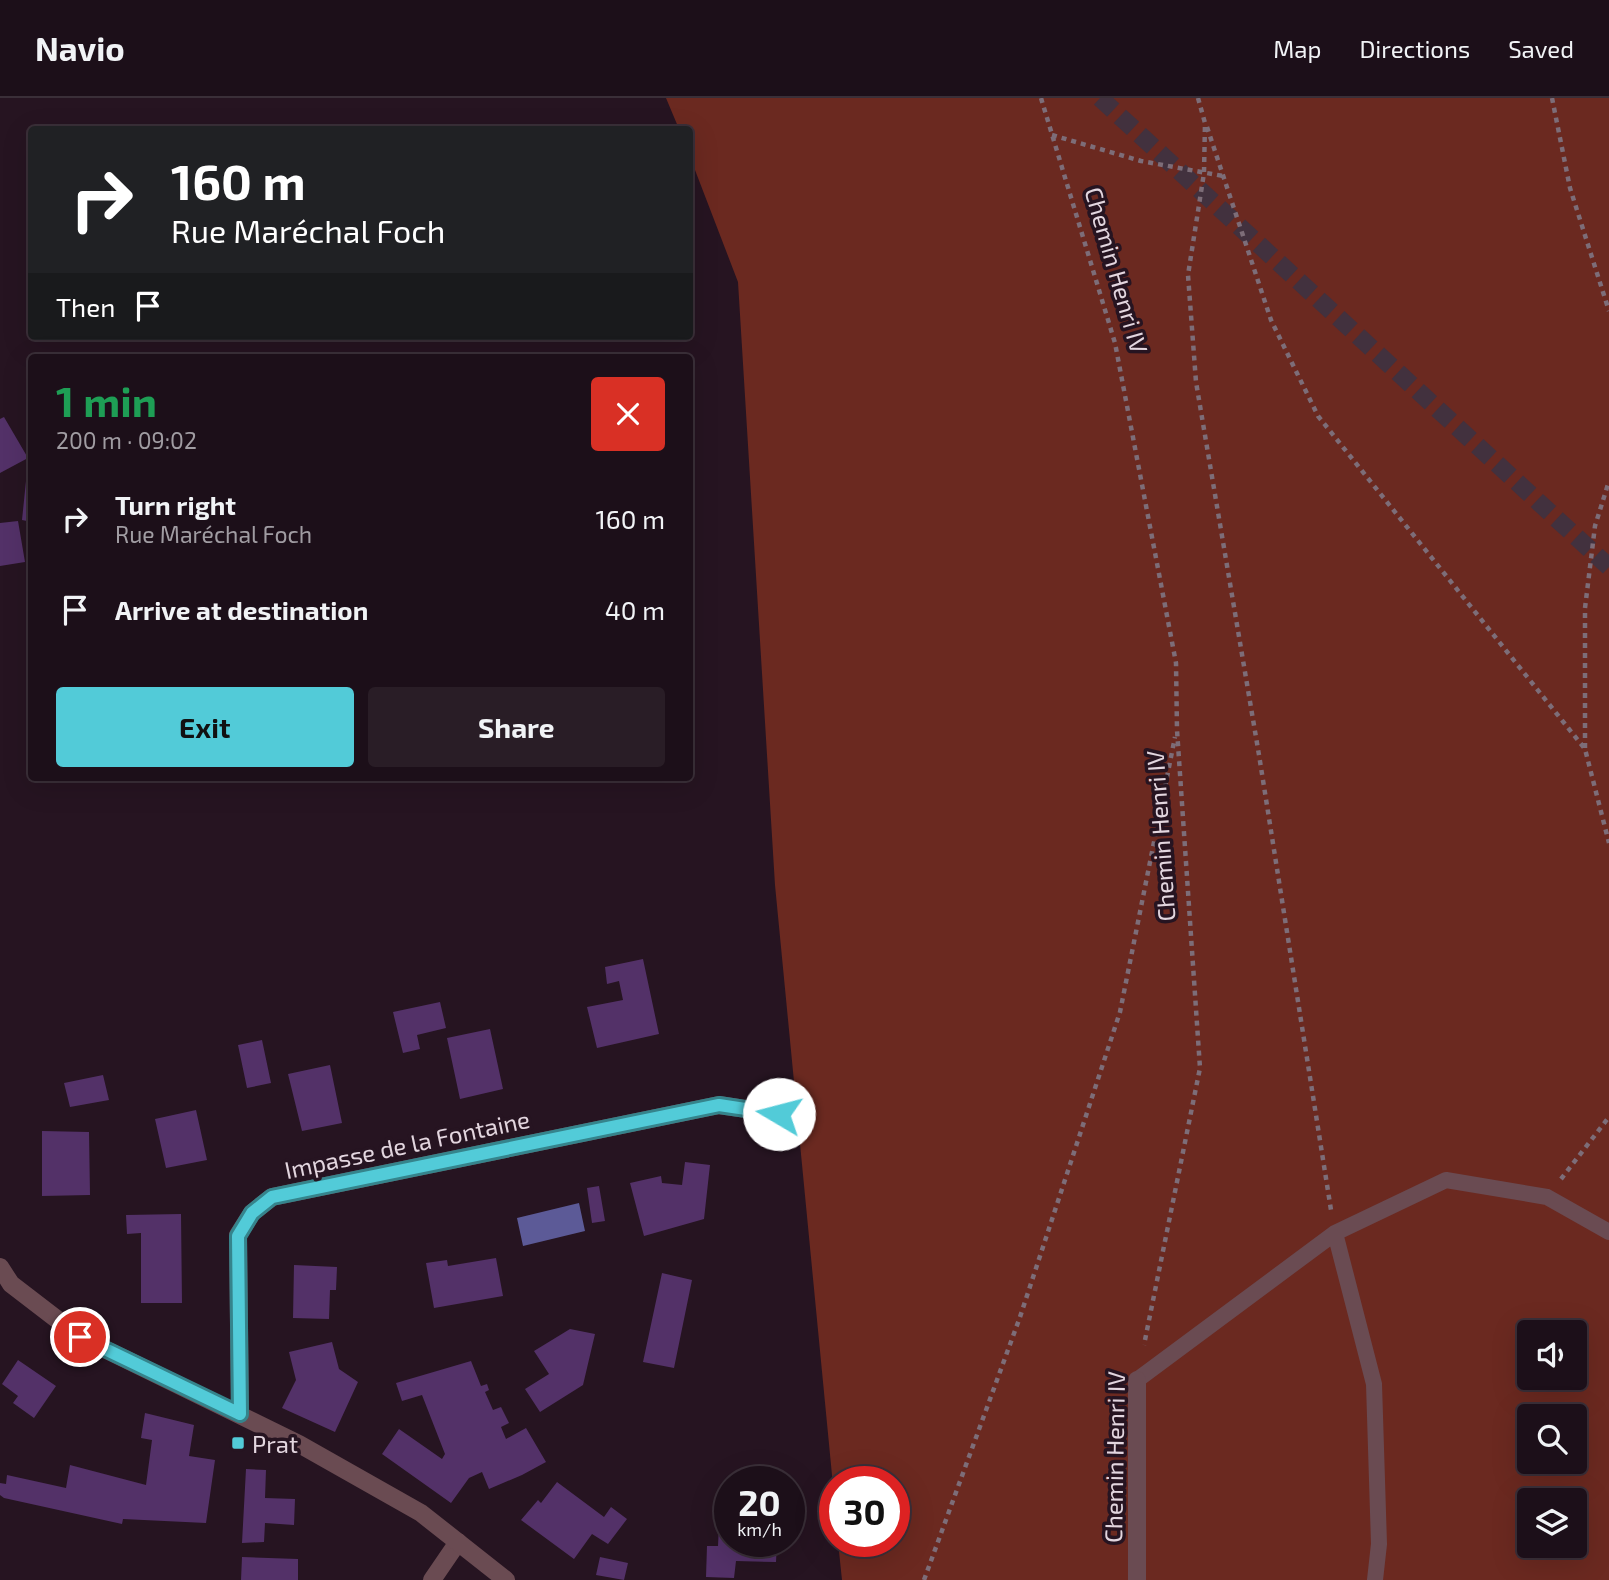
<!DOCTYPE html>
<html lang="en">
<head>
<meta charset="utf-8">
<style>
	body { margin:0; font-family:"Exo 2",sans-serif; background:#291d26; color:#f1f3f6; height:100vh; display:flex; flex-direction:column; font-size:26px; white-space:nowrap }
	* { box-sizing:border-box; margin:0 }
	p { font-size:23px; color:#a09ca2 }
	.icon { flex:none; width:38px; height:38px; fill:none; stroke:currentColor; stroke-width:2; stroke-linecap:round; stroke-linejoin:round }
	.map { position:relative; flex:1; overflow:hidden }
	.panel { position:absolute; left:28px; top:256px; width:665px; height:427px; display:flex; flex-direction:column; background:#1c0f19; border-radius:7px; box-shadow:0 7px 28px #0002,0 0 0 2px #3a2f38 }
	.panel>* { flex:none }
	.hud { position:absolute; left:28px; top:28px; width:665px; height:214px; border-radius:7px; box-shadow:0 7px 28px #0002,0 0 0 2px #3a2f38; background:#202124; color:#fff; overflow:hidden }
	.controls { position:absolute; left:1517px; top:1222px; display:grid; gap:14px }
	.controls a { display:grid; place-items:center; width:70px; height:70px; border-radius:7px; background:#1c0f19; box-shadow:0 7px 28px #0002,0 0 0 2px #3a2f38; font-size:35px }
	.speed { position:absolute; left:714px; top:1368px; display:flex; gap:14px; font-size:35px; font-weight:700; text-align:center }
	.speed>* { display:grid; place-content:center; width:91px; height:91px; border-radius:50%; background:#1c0f19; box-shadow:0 7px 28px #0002,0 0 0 2px #3a2f38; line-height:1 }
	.speed small { font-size:18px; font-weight:400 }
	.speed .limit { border:10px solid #d22; background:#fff; color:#111 }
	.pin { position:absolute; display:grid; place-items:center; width:60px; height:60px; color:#fff; margin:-30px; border:4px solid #fff; border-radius:50%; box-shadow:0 2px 7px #0007 }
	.me { position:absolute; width:77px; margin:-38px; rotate:278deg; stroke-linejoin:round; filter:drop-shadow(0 0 5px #0008) }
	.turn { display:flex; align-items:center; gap:24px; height:147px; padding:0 28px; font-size:32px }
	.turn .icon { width:91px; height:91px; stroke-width:2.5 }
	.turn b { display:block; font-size:49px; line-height:60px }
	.then { display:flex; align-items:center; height:66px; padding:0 28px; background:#0003; gap:14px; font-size:26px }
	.round { display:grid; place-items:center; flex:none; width:74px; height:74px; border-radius:7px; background:#291d26 }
	.summary { display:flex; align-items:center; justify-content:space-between; height:119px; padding:0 28px }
	h1 { font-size:42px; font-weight:700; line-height:52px; color:#1e9e55 }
	.button { display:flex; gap:14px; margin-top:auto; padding:14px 28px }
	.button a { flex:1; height:80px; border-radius:7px; background:#52cbd8; color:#111; font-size:28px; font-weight:700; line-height:80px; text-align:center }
	.button a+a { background:#291d26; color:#f1f3f6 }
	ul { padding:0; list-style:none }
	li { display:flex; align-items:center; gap:21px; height:91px; padding:0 28px }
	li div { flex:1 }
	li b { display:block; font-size:26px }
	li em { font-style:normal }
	header { display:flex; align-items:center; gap:42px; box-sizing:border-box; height:98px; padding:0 35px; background:#1c0f19; border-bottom:2px solid #3a2f38 }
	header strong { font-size:33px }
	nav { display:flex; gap:38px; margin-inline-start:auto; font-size:24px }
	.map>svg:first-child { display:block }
	.forest { fill:#6b2920; fill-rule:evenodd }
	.water { fill:#5c5a97 }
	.building { fill:#533168 }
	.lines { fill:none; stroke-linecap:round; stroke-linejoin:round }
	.primary-tunnel { stroke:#42313e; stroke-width:18; stroke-dasharray:18 9; stroke-linecap:butt }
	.path { stroke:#7d6d78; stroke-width:4.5; stroke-dasharray:5 5; stroke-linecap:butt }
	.service { stroke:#6a4b52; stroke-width:16 }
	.minor { stroke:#6a4b52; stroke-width:18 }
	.tertiary { stroke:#6a4b52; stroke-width:18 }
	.route-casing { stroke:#35848c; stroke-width:18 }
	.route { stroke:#52cbd8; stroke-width:12 }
	.poi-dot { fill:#52cbd8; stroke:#261421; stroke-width:2.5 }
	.labels { text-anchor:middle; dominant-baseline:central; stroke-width:7; stroke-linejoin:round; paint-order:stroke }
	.street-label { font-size:24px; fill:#e3d6df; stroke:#261421 }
	.poi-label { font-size:24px; fill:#e3d6df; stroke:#261421; text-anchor:start }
</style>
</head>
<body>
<header>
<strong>Navio</strong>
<nav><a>Map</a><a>Directions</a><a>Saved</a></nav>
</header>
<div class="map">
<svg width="1609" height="1482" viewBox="0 0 1609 1482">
	<rect width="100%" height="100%" fill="#261421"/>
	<path class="forest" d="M666,0H1609V1482H842L838,1444H894V1384H835V1408L775,787L738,184L690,59V32L679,31ZM1530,1234H1575V1279H1530ZM1530,1318H1575V1363H1530ZM1530,1402H1575V1447H1530Z"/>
	<path class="water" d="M579,1105L585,1133L523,1148L517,1120Z"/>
	<path class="building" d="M4,319L28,360L0,375V321Z
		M26,383L32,384V424L22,422Z
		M18,423L25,464L0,468V425Z
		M643,861L659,936L597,950L587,909L623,902L619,883L607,886L605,869Z
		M440,904L446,930L417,937L420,951L403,955L393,914Z
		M490,931L503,991L460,1001L447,940Z
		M262,942L271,985L247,990L238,947Z
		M330,967L342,1025L302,1033L288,976Z
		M103,977L109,1002L70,1009L64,985Z
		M196,1012L207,1062L166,1070L155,1021Z
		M42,1033L89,1034L90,1097L42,1098Z
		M685,1064L710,1067L704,1121L644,1138L630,1085L661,1078L662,1085L682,1087Z
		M599,1088L605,1123L592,1125L587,1090Z
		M181,1116L182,1205H141V1135L127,1136L126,1117Z
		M496,1160L503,1198L434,1210L426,1165L447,1162L448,1168Z
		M294,1167L337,1169L336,1192H330L329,1221L293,1220Z
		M662,1175L692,1182L674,1270L643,1264Z
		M570,1231L595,1236L583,1287L540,1314L525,1291L549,1276L534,1253Z
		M332,1244L339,1271L358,1284L335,1334L282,1310L296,1282L289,1254Z
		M18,1262L56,1288L34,1320L13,1305L18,1298L2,1286Z
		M471,1263L481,1288L487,1286L489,1292L485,1294L493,1312L501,1309L509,1325L501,1329L506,1341L526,1330L546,1364L522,1377L489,1391L482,1374L469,1380L451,1405L382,1356L399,1331L442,1361L445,1356L422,1297L402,1303L396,1285Z
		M145,1315L194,1327L189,1358L215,1362L206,1425L123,1421L122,1426L4,1400L0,1397V1385L6,1386L7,1377L66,1390L70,1367L146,1387L152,1342L141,1340Z
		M246,1371L266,1372L265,1400L295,1401L294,1427L265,1425L264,1444L242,1445Z
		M557,1384L604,1419L611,1409L627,1421L608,1446L592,1436L574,1461L521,1422L538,1402L541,1405Z
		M719,1427L730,1428V1444H777L776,1464L736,1463L734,1480L706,1479L707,1448H718Z
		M242,1459L298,1461V1482H241Z
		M600,1459L628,1465L624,1482L596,1477Z"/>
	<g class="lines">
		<path class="primary-tunnel" d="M1100,0L1609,469"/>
		<path class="path" d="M1041,0L1115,245L1176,565L1177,632L1200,970L1144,1247
			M1198,0L1205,25L1204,75L1188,177L1196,284L1259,657L1331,1112
			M1552,0L1570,90L1609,213
			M1207,29L1271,222L1318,318L1585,651L1609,745
			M1052,37L1141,63L1223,78
			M1585,650V510L1595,428L1609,383
			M1561,1081L1609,1019
			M924,1482L1020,1219L1120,914L1175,639"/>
		<path class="service" d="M1335,1135L1374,1286L1379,1446L1375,1482
			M1137,1282L1335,1135L1446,1082L1547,1099L1609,1134"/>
		<path class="minor" d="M240,1316L238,1137L252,1115L272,1099L719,1007L779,1016
			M432,1482L458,1444
			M1137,1482V1282"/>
		<path class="tertiary" d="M0,1169L11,1186L80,1239L299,1346L421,1415L506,1482"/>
	</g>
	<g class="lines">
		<g class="route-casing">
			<path id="route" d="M80,1239L240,1316L238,1138L252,1115L272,1099L719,1007L779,1016"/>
		</g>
		<use href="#route" class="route"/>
	</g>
	<rect class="poi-dot" x="231" y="1338" width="14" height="14" rx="3.5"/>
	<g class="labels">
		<g class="street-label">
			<text transform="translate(1117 172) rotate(74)">Chemin Henri IV</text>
			<text transform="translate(1160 738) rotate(-94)">Chemin Henri IV</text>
			<text transform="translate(407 1046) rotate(-12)">Impasse de la Fontaine</text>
			<text transform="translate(1114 1359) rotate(-89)">Chemin Henri IV</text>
		</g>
		<g class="poi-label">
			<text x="252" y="1345">Prat</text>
		</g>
	</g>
</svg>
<div class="controls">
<a><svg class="icon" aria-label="sound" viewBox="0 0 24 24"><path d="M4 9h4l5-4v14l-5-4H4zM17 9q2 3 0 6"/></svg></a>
<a><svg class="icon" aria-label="search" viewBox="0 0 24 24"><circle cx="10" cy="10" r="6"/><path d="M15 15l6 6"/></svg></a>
<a><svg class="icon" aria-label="layers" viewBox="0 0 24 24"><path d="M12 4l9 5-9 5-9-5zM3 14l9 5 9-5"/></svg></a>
</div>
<div class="speed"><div>20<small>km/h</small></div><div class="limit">30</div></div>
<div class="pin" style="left:80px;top:1239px;background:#d93025"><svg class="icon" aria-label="arrive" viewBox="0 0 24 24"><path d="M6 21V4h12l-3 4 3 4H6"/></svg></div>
<svg class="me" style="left:779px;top:1016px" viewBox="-20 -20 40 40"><circle r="19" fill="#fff"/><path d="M0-13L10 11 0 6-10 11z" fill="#52cbd8"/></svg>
<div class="hud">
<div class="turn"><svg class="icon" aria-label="right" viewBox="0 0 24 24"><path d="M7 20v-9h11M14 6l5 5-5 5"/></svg><div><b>160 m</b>Rue Maréchal Foch</div></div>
<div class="then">Then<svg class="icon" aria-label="arrive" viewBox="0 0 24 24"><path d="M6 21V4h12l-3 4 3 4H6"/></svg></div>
</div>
<section class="panel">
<div class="summary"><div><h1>1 min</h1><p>200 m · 09:02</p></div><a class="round" style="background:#d93025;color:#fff"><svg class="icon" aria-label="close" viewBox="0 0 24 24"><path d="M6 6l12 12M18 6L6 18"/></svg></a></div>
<ul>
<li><svg class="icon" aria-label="right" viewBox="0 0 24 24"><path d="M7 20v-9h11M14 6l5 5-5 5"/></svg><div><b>Turn right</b><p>Rue Maréchal Foch</p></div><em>160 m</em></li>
<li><svg class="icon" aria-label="arrive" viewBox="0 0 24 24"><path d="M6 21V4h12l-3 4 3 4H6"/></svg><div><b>Arrive at destination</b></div><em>40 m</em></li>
</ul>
<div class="button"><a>Exit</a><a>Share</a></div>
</section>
</div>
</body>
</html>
